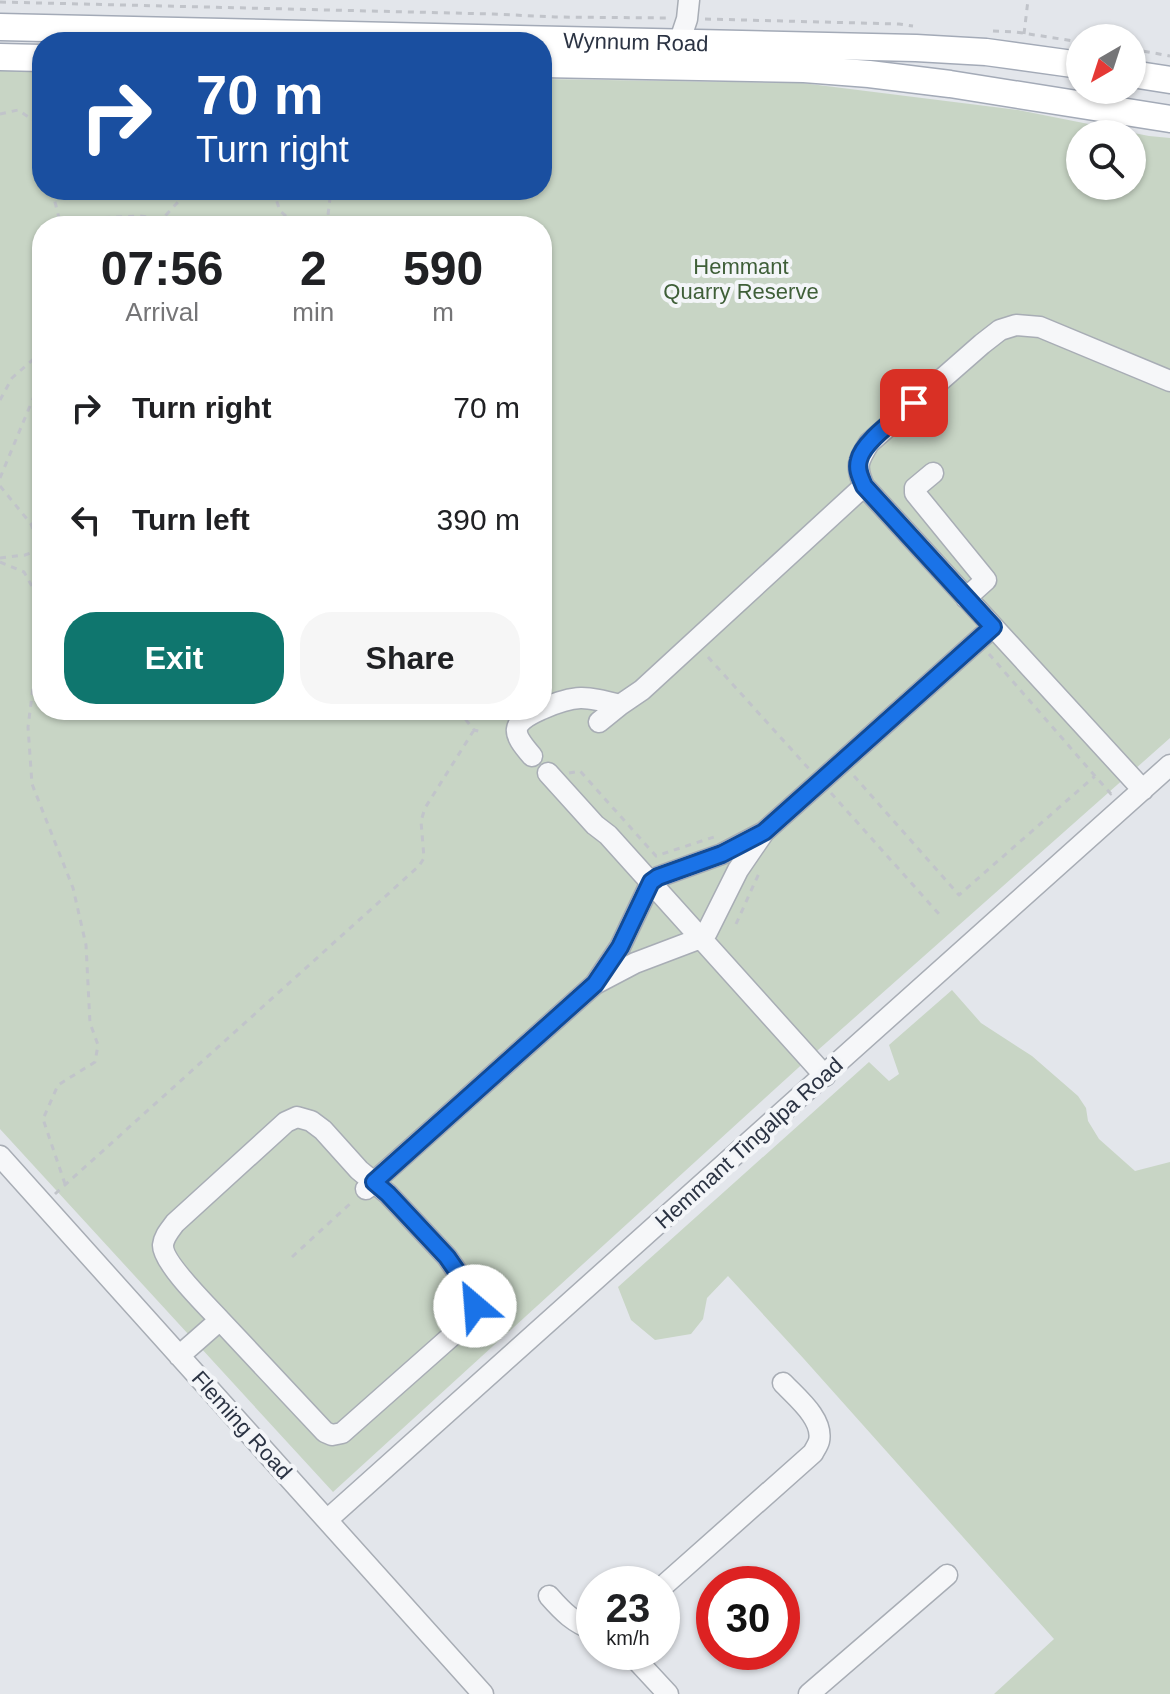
<!DOCTYPE html>
<html lang="en">
<head>
<meta charset="utf-8">
<style>
	body { margin:0; font-family:Helvetica,sans-serif; background:#f6f6f6; color:#202124; height:100vh; display:flex; flex-direction:column; font-size:30px; white-space:nowrap }
	* { box-sizing:border-box; margin:0 }
	p { font-size:26px; color:#757577 }
	.icon { flex:none; width:44px; height:44px; fill:none; stroke:currentColor; stroke-width:2; stroke-linecap:round; stroke-linejoin:round }
	.map { position:relative; flex:1; overflow:hidden }
	.side { position:absolute; left:32px; top:216px; width:520px; height:504px; display:flex; flex-direction:column; background:#fff; border-radius:32px; box-shadow:0 2px 6px #0004 }
	.side>* { flex:none }
	.top-card { position:absolute; left:32px; top:32px; width:520px; height:168px; border-radius:32px; box-shadow:0 2px 6px #0004; background:#1a4fa0; color:#fff; overflow:hidden }
	.needle { width:52px; rotate:219deg }
	.controls { position:absolute; left:1066px; top:24px; display:grid; gap:16px }
	.controls a { display:grid; place-items:center; width:80px; height:80px; border-radius:50%; background:#fff; box-shadow:0 2px 6px #0004; font-size:40px }
	.speed { position:absolute; left:576px; top:1566px; display:flex; gap:16px; font-size:40px; font-weight:700; text-align:center }
	.speed>* { display:grid; place-content:center; width:104px; height:104px; border-radius:50%; background:#fff; box-shadow:0 2px 6px #0004; line-height:1 }
	.speed small { font-size:20px; font-weight:400 }
	.speed .limit { border:12px solid #d22; background:#fff; color:#111 }
	.pin { position:absolute; display:grid; place-items:center; width:68px; height:68px; color:#fff; margin:-34px; border-radius:16px; box-shadow:0 4px 12px #0006 }
	.me { position:absolute; width:88px; margin:-44px; rotate:333deg; stroke-linejoin:round; filter:drop-shadow(0 0 6px #0008) }
	.turn { display:flex; align-items:center; gap:28px; height:168px; padding:0 32px; font-size:36px }
	.turn .icon { width:104px; height:104px; stroke-width:2.5 }
	.turn b { display:block; font-size:56px; line-height:68px }
	.eta { display:flex; justify-content:space-evenly; align-items:center; height:136px; text-align:center }
	.eta b { font-size:48px; font-weight:600; line-height:56px }
	.cta { display:flex; gap:16px; margin-top:auto; padding:16px 32px }
	.cta a { flex:1; height:92px; border-radius:32px; background:#0f766e; color:#fff; font-size:32px; font-weight:600; line-height:92px; text-align:center }
	.cta a+a { background:#f6f6f6; color:#202124 }
	ul { padding:0; list-style:none }
	li { display:flex; align-items:center; gap:24px; height:112px; padding:0 32px }
	li div { flex:1 }
	li b { display:block; font-size:30px }
	li em { font-style:normal }
	.map>svg:first-child { display:block }
	.green { fill:#c8d5c5; fill-rule:evenodd }
	.lines { fill:none; stroke-linecap:round; stroke-linejoin:round }
	.minor-casing { stroke:#a8adb5; stroke-width:23 }
	.major-casing { stroke:#a3aab7; stroke-width:29 }
	.path { stroke:#c1c4ca; stroke-width:3; stroke-dasharray:6 6; stroke-linecap:butt }
	.minor { stroke:#f6f7f9; stroke-width:20 }
	.major { stroke:#fff; stroke-width:26 }
	.route-casing { stroke:#114b97; stroke-width:20 }
	.route { stroke:#1a73e8; stroke-width:14 }
	.labels { text-anchor:middle; dominant-baseline:central; stroke-width:8; stroke-linejoin:round; paint-order:stroke }
	.street-label { font-size:22px; fill:#2b3343; stroke:#f3f5f8 }
	.park-label { font-size:22px; fill:#3f5f38; stroke:#f3f5f8 }
</style>
</head>
<body>
<div class="map">
<svg width="1170" height="1694" viewBox="0 0 1170 1694">
	<rect width="100%" height="100%" fill="#e3e6eb"/>
	<path class="green" d="M0,69H42V190H542V79L802,83L1018,110L1149,136L1170,138V738L809,1058L333,1492L0,1129ZM1080,134H1132V186H1080ZM42,226H542V710H42Z
		M952,990L981,1023L1032,1056L1078,1096L1086,1108L1088,1121L1099,1139L1135,1171L1170,1162V1694H994L1054,1639L804,1359L728,1276L707,1298L703,1319L691,1334L655,1340L631,1320L618,1287L869,1062L889,1081L899,1074L889,1045Z"/>
	<g class="lines">
		<g class="minor-casing">
			<path id="minor" d="M679,43L687,19L689,0
				M933,473L915,488V493L986,580L966,598
				M620,705L642,690L864,486
				M542,709C576,694 585,696 620,705L599,722
				M532,756C512,733 509,724 540,710
				M548,773L595,825L608,835L825,1076
				M1143,790L864,486C855,466 858,461 869,443L982,344L1000,330L1016,325L1040,327L1170,381
				M764,832L993,627
				M0,1156L483,1694
				M366,1189L595,984L635,963L701,938L707,932L738,870L764,832L722,854L658,877L651,882L620,947L595,984
				M179,1356L220,1320L325,1432L332,1435L342,1433L455,1333L469,1318L475,1306L472,1293L447,1257L388,1194L359,1170L323,1130L311,1121L297,1117L286,1122L175,1223C170,1230 164,1236 163,1245C162,1262 207,1306 220,1320
				M327,1520L1170,765
				M662,1587L813,1453C815,1449 818,1445 819,1441C824,1419 796,1397 783,1383
				M549,1596C563,1612 574,1623 594,1630
				M629,1652L668,1694
				M809,1694L947,1575"/>
		</g>
		<g class="major-casing">
			<g id="major">
				<path id="s1" d="M0,27L916,48L986,52L1080,65"/>
				<path d="M0,57L42,58"/>
				<path d="M542,64L804,69L869,74L950,84L1170,119"/>
				<path d="M1132,74L1170,80"/>
			</g>
		</g>
		<path class="path" d="M0,2L493,14L555,17L669,18
			M705,19L899,24L913,26
			M993,31L1016,32L1080,42
			M1024,34L1028,0
			M1132,49L1170,56
			M0,114L18,110L33,120L42,141
			M52,190L60,222
			M273,190L280,211L298,226
			M59,226L69,218H89L139,216L150,217L162,222
			M160,226L166,215L189,190
			M324,226L328,215L331,190
			M0,400L12,378L38,355C40,319 27,282 42,248
			M0,478L42,377
			M0,486L31,524L41,549L34,590L42,603
			M0,558L25,555L41,549
			M0,562L24,572L33,588
			M989,654L1095,776L1111,794L1113,792
			M42,655L36,664L28,727L32,784L73,888L86,945L90,1023L98,1045L95,1062L58,1085L43,1119L65,1184
			M708,657L810,770
			M458,710L474,730L482,732
			M569,773L580,771L656,856L717,836
			M854,776L959,895L1095,776
			M831,793L939,914
			M736,924L760,871
			M55,1194L419,866L424,858L421,821L425,808L474,730
			M292,1257L353,1201"/>
		<use href="#minor" class="minor"/>
		<use href="#major" class="major"/>
	</g>
	<g class="lines">
		<g class="route-casing">
			<path id="route" d="M475,1306L472,1293L447,1257L388,1194L374,1182L595,984L620,947L651,882L658,877L722,854L764,832L993,627L864,486C861,478 856,470 859,460C863,441 899,417 914,403"/>
		</g>
		<use href="#route" class="route"/>
	</g>
	<g class="labels">
		<g class="street-label">
			<text stroke="none"><textPath href="#s1" startOffset="636">Wynnum Road</textPath></text>
			<text transform="translate(749 1143) rotate(-42)">Hemmant Tingalpa Road</text>
			<text transform="translate(242 1425) rotate(48)">Fleming Road</text>
		</g>
		<g class="park-label">
			<text x="741" y="266">Hemmant<tspan x="741" dy="25">Quarry Reserve</tspan></text>
		</g>
	</g>
</svg>
<div class="controls">
<a><svg class="needle" viewBox="-14 -14 28 28"><path d="M0-13l5 13h-10z" fill="#e53935"/><path d="M0 13l5-13h-10z" fill="#757577"/></svg></a>
<a><svg class="icon" aria-label="search" viewBox="0 0 24 24"><circle cx="10" cy="10" r="6"/><path d="M15 15l6 6"/></svg></a>
</div>
<div class="speed"><div>23<small>km/h</small></div><div class="limit">30</div></div>
<div class="pin" style="left:914px;top:403px;background:#d93025"><svg class="icon" aria-label="arrive" viewBox="0 0 24 24"><path d="M6 21V4h12l-3 4 3 4H6"/></svg></div>
<svg class="me" style="left:475px;top:1306px" viewBox="-20 -20 40 40"><circle r="19" fill="#fff"/><path d="M0-13L10 11 0 6-10 11z" fill="#1a73e8"/></svg>
<div class="top-card">
<div class="turn"><svg class="icon" aria-label="right" viewBox="0 0 24 24"><path d="M7 20v-9h11M14 6l5 5-5 5"/></svg><div><b>70 m</b>Turn right</div></div>
</div>
<section class="side">
<div class="eta">
<div><b>07:56</b><p>Arrival</p></div>
<div><b>2</b><p>min</p></div>
<div><b>590</b><p>m</p></div>
</div>
<ul>
<li><svg class="icon" aria-label="right" viewBox="0 0 24 24"><path d="M7 20v-9h11M14 6l5 5-5 5"/></svg><div><b>Turn right</b></div><em>70 m</em></li>
<li><svg class="icon" aria-label="left" viewBox="0 0 24 24"><path d="M17 20v-9H6M10 6l-5 5 5 5"/></svg><div><b>Turn left</b></div><em>390 m</em></li>
</ul>
<div class="cta"><a>Exit</a><a>Share</a></div>
</section>
</div>
</body>
</html>
